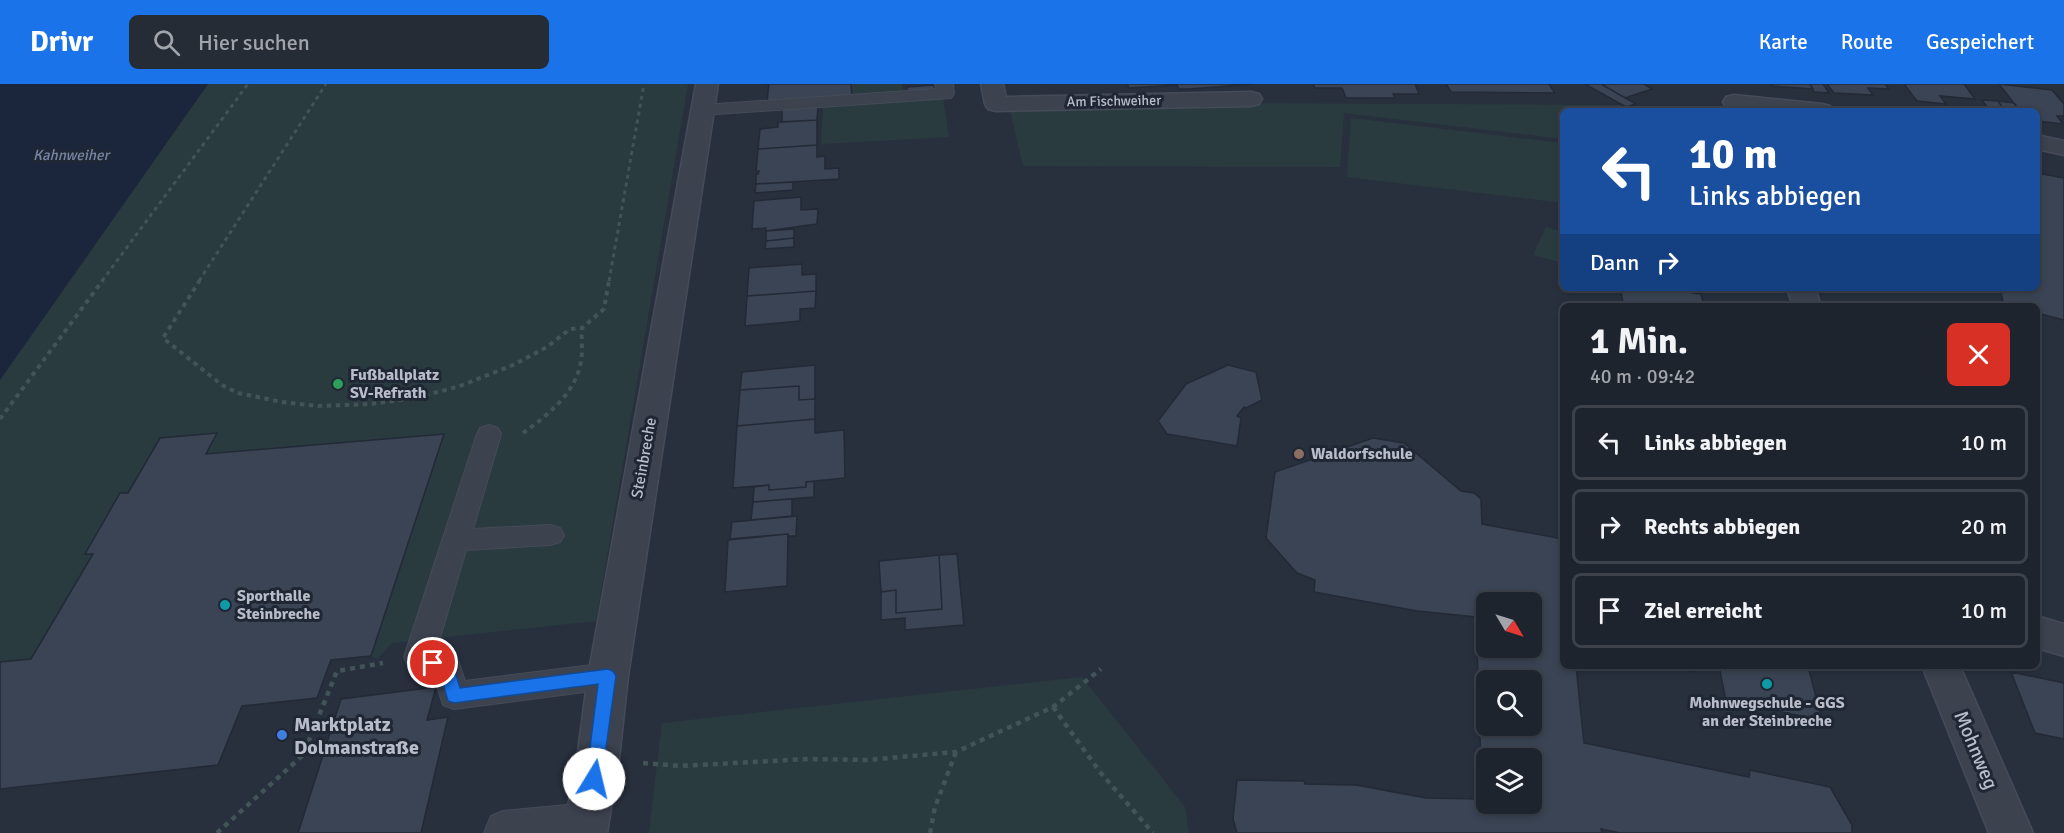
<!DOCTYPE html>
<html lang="de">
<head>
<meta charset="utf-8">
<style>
	body { margin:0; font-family:Signika,sans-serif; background:#262c36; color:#f1f3f6; height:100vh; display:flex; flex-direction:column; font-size:22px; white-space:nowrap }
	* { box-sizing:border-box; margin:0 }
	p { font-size:20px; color:#a1a4aa }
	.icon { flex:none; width:33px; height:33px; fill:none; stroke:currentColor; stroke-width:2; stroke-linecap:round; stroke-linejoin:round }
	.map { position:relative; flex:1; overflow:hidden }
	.side { position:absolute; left:1560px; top:219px; width:480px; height:366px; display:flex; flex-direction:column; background:#1e242e; border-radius:9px; box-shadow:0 3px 9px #0003,0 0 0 2px #3c414a }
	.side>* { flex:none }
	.banner { position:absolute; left:1560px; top:24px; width:480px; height:183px; border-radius:9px; box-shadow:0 3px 9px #0003,0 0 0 2px #3c414a; background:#1a4fa0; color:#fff; overflow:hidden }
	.needle { width:39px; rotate:128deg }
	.tools { position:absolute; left:1476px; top:508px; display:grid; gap:12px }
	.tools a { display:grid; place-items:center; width:66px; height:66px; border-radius:9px; background:#1e242e; box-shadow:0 3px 9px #0003,0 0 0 2px #3c414a; font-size:30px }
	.pin { position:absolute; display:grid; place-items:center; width:51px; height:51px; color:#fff; margin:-26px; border:3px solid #fff; border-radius:50%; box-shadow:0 2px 6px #0007 }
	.me { position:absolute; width:66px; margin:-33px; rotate:9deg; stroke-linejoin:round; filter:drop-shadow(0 0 4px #0008) }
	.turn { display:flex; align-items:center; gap:21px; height:126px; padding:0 30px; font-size:27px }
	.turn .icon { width:78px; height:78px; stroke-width:2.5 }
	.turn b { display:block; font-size:42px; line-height:51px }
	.then { display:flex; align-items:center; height:57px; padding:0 30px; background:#0003; gap:12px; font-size:22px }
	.round { display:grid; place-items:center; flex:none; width:63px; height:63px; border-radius:9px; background:#262c36 }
	.summary { display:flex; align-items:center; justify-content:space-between; height:102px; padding:0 30px }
	h1 { font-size:36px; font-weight:700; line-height:45px }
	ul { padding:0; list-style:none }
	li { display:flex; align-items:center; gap:18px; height:75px; margin:0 12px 9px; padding:0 18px; border:3px solid #3c414a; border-radius:9px }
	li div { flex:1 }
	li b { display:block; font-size:22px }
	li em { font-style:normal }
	header { display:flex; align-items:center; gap:36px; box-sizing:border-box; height:84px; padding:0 30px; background:#1a73e8; color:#fff }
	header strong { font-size:28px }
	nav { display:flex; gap:33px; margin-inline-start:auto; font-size:21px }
	.search { width:420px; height:54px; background:#262c36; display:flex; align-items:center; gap:15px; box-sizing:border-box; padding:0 21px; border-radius:9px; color:#a1a4aa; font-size:22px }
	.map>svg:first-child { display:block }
	.green { fill:#2a3b3f }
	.water { fill:#1b263c }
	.building { fill:#3a4454; stroke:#232936; stroke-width:1.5; fill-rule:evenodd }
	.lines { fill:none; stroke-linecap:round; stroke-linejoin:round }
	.service-casing { stroke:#454b58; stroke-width:2 }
	.minor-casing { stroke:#454b58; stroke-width:3 }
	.path-far2 { stroke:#435457; stroke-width:3; stroke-dasharray:4 4; stroke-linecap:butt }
	.path-far1 { stroke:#435457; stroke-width:4; stroke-dasharray:4.5 4.5; stroke-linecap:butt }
	.path { stroke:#435457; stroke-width:4.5; stroke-dasharray:5 5; stroke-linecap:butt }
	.service { fill:#3c424e; fill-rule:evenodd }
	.minor { fill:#3c424e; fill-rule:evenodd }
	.route { fill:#1a73e8; stroke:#114b97; stroke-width:1.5 }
	.leisure-dot { fill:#2e9e5b; stroke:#202734; stroke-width:2 }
	.education-dot { fill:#8d6e63; stroke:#202734; stroke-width:2 }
	.culture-dot { fill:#0f9aa8; stroke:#202734; stroke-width:2 }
	.shop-dot { fill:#3f7fe0; stroke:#202734; stroke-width:2 }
	.labels { text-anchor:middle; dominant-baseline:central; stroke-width:6; stroke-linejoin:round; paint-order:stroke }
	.far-street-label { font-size:14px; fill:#b8bdc9; stroke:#202734 }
	.far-water-label { font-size:15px; font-style:italic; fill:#7586a5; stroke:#202734 }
	.poi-label { font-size:16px; font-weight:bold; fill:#b8bdc9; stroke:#202734; text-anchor:start }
	.street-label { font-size:16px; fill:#b8bdc9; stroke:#202734 }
	.near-poi-label { font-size:20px; font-weight:bold; fill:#b8bdc9; stroke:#202734; text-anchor:start }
	.near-street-label { font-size:20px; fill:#b8bdc9; stroke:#202734 }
</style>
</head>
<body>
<header>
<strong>Drivr</strong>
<div class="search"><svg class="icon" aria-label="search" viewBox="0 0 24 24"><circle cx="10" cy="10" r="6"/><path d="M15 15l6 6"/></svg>Hier suchen</div>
<nav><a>Karte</a><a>Route</a><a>Gespeichert</a></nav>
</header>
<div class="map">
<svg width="2064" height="749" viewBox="0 0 2064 749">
	<rect width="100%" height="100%" fill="#28303e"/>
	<path class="green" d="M208,0H688L596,537L392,559L377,575L372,572L331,576L317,614L242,622L218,681L0,706V296Z
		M851,0H902L903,7L852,11Z
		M943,15L949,53L821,60L823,23Z
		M1008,18L1621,21L1631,27H1563V55L1344,29L1340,83L1023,82Z
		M1351,34L1563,59V119L1347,93Z
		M1546,143L1563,148V179L1533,171Z
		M1082,593L1185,723L1189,749H649L662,639Z"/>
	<path class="water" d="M0,0H208L0,296Z"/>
	<path class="building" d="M763,0H851L852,12L767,18L769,0Z
		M1127,0H1253L1190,5H1179L1177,1L1129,4Z
		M1313,0H1415L1419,10H1393L1395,14H1346L1342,4H1315Z
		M1446,0H1549L1555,9L1451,8Z
		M1585,0H1601L1636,20L1626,23Z
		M1601,0H1644L1652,5L1625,14Z
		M1771,0H1810L1813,5L1772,2Z
		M1810,0H1823L1829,9L1814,8Z
		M1827,0H1885L1889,5L1868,4L1873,11L1834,9Z
		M1904,0H1964L1975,15L1940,12L1946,20L1917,17Z
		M1999,0L2052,6L2064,20V32H2057L2063,40L2037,37V27H2020Z
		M934,1L935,8L907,9V3Z
		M1982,16L1998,17L2005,27H1990Z
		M1998,17L2014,19L2020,27H2005Z
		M818,22L817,36L782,38V24Z
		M817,36V61L758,65L760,45L778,43V38Z
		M817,61V73L825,72V85L839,84V95L756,100V90H758L759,87H756L758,65Z
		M2037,89L2064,94V236L2037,229V222H2004L2000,204H2037Z
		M793,98V106L755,109L756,100Z
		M801,113V126L818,125L817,140L766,147V144L752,145L754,117Z
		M794,145V154L766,157V147Z
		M794,154V163L765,165L766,157Z
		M802,180V191L816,190V207L747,212L749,184Z
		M1620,204H1659L1701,210L1704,222H1624Z
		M816,207L815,224L800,225V237L745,242L747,212Z
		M815,281V315L799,316V302L740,306L742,288Z
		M1228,281L1256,288L1262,316L1246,324L1244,323L1237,332L1241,334L1237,362L1167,350L1158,337L1186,300Z
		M799,302V316L815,315V335L737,342L740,306Z
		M815,335V349L844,346L845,394L806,398V403L769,406V401L733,404L737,342Z
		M217,349L206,370L444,350L371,572L331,576L317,614L242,622L218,681L0,705V578L31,575L93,470H85L120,409H128L160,354Z
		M1373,354L1404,359L1461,407L1474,409L1481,415L1482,440L1563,455V582H1576L1584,659L1749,693L1750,686L1830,703L1852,741V749H1620L1601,745L1602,749H1237L1233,735L1237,696L1304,697L1305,700L1356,701L1426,714L1482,715L1476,533L1417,527L1314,508L1315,496L1297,489L1266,454L1275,388ZM1486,519H1532V564H1486ZM1486,597H1532V642H1486ZM1486,675H1532V720H1486Z
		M814,397V413L753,418L754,403L769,401V406L806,403V398Z
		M792,415V432L751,436L753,418Z
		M797,432L796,452H788V450L730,455L732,438Z
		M788,450L787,502L725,508L728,456Z
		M957,470L964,541L905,546V534L881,536V508L896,506V529L942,525L939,471Z
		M939,471L942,525L896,529V506L881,508L879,477Z
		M1666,582H1695L1696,588Z
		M1719,582H1808L1822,636L1726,617Z
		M2011,588L2064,599V655L2035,649Z
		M436,603L427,636L448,633L421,749H298L341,615Z"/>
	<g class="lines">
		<g class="service-casing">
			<path id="service" d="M935,0H953L954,10L951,14L702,31L696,30L693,26L696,22L702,21L936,5Z
				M489,341L498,344L501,350L473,445L550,441L560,444L564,451L560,458L550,461L466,466L436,567L458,576L465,597L608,579L619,583L623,592L619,601L608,605L454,625L443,621L434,593L408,582L404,573L477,350L480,344Z
				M588,719L600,724L605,735L600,746L592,749H484L491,732L503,727Z"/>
		</g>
		<g class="minor-casing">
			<path id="minor" d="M696,0H718L628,592L619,675L607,749H563L577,675L588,592Z
				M981,0H1003L1006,13L1251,8L1259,10L1262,15L1259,20L1251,22L996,27L988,25L985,20Z
				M1734,11L1822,20L1830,22L1834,27H1755L1726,23L1723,18L1726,13Z
				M2037,51L2064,57V71L2037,65Z
				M1787,204H1815L1821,222H1793Z
				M2037,532L2064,540V572L2037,564Z
				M1922,582H1960L2033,749H1989Z"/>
		</g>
		<path class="path-far2" d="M102,197L248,0
			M199,197L326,0
			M609,197L644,0"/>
		<path class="path-far1" d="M200,196L163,254L222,301L238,309L282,318L318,322L371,320L416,314L460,302L513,281L547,263L570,245L582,244L604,225L609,196
			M0,335L103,196
			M523,349C548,331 576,309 581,277C583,266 581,255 582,244"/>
		<path class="path" d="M1053,623L1100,688L1153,749
			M643,679L680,682L808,675L867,676L956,668L1053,623L1101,585
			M217,749L303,671L337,587L383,579
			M930,749L935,723L956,668"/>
		<use href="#service" class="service"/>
		<use href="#minor" class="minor"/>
	</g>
	<path class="route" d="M433,572L453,580L460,604L608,585L613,587L616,592L601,700L594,703L588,700L586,695L598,600L454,619L448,617L440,589L427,584L425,579L427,574Z"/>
	<circle class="leisure-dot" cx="338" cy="300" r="6"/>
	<circle class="education-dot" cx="1299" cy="370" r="6"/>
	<g class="culture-dot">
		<circle cx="225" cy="521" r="6"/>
		<circle cx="1767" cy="600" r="6"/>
	</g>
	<circle class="shop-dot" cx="282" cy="651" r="6"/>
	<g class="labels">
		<g class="far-street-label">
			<text transform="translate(1114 17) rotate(-1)">Am Fischweiher</text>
		</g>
		<g class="far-water-label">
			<text x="71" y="71">Kahnweiher</text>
		</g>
		<g class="poi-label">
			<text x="350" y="291">Fußballplatz<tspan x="350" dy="18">SV-Refrath</tspan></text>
			<text x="1311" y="370">Waldorfschule</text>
			<text x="237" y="512">Sporthalle<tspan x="237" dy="18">Steinbreche</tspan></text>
			<text x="1767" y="619" text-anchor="middle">Mohnwegschule - GGS<tspan x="1767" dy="18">an der Steinbreche</tspan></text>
		</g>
		<g class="street-label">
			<text transform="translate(644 374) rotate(-80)">Steinbreche</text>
		</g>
		<g class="near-poi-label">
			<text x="294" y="640">Marktplatz<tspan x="294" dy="23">Dolmanstraße</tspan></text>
		</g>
		<g class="near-street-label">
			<text transform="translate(1976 666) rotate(67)">Mohnweg</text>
		</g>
	</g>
</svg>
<div class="tools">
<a><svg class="needle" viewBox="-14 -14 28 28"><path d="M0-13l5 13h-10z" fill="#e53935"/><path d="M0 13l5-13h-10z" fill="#a1a4aa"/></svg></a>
<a><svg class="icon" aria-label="search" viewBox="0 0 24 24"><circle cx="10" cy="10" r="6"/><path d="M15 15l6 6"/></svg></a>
<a><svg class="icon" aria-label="layers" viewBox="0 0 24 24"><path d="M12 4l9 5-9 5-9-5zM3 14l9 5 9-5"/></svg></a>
</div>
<div class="pin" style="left:433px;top:579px;background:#d93025"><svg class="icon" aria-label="arrive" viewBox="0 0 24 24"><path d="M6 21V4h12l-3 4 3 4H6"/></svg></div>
<svg class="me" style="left:594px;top:695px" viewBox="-20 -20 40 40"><circle r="19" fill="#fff"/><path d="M0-13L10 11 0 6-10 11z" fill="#1a73e8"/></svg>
<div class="banner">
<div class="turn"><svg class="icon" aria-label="left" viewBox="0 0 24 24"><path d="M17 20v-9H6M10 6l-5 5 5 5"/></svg><div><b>10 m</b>Links abbiegen</div></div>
<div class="then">Dann<svg class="icon" aria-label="right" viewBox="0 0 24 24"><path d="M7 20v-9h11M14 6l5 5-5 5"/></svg></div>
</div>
<section class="side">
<div class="summary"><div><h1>1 Min.</h1><p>40 m · 09:42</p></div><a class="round" style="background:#d93025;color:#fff"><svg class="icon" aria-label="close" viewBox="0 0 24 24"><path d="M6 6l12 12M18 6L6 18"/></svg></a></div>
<ul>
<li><svg class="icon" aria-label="left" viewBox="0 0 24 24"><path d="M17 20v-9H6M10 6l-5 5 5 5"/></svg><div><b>Links abbiegen</b></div><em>10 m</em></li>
<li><svg class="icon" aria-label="right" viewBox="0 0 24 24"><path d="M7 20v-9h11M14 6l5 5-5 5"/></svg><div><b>Rechts abbiegen</b></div><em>20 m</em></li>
<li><svg class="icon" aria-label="arrive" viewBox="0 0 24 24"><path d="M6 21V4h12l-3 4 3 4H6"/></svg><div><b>Ziel erreicht</b></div><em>10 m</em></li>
</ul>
</section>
</div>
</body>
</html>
